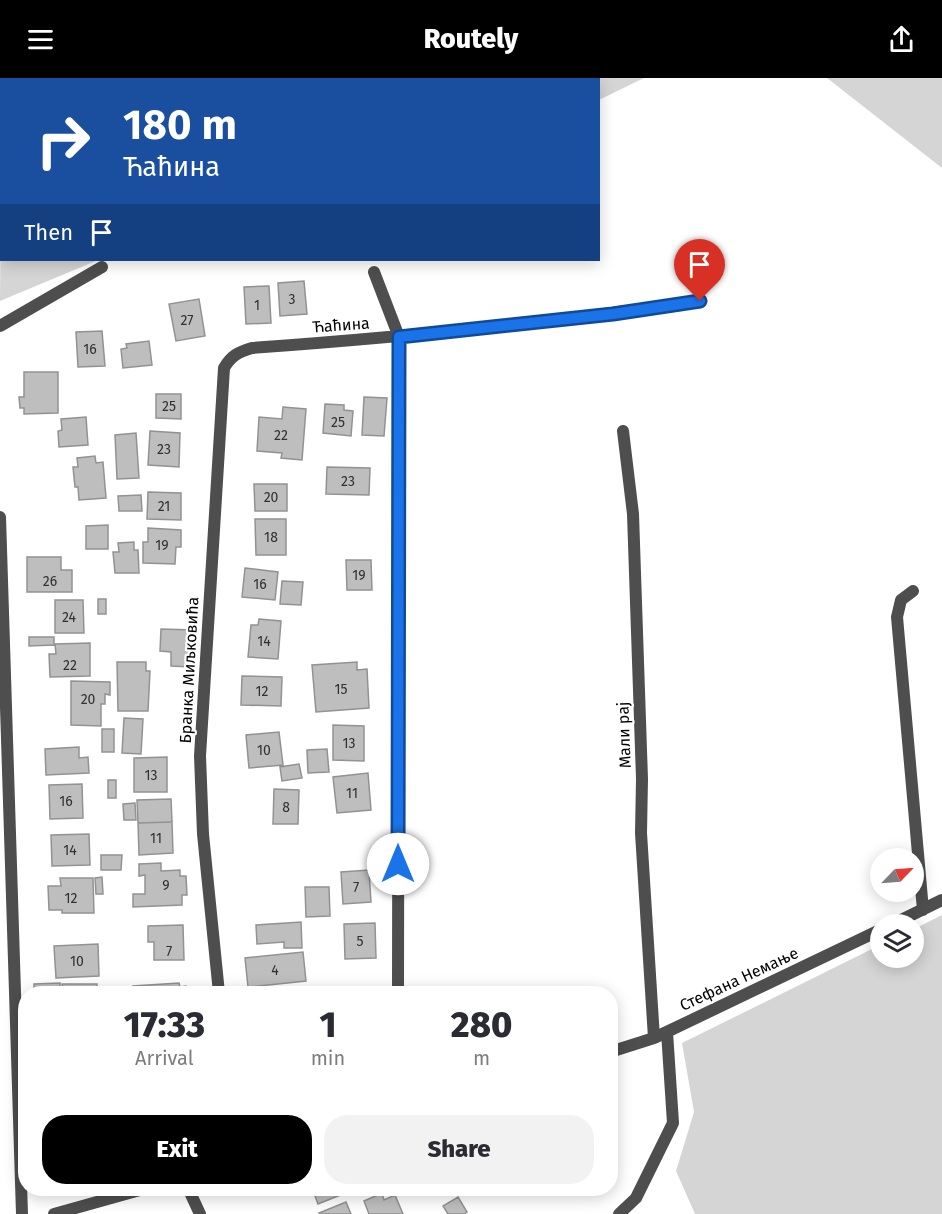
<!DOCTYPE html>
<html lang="en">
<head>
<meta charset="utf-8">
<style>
	body { margin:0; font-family:"Fira Sans",sans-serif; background:#f2f2f3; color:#2b2b33; height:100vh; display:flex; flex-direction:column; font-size:22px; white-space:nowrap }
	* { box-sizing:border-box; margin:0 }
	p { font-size:20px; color:#7c7c81 }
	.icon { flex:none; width:33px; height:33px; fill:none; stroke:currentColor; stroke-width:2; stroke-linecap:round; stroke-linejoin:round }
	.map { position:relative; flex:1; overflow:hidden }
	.details { position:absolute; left:18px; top:908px; width:600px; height:210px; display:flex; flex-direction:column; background:#fff; border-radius:24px; box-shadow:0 3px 15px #0003 }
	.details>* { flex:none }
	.top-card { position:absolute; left:0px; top:0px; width:600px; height:183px; box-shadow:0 3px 15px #0003; background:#1a4fa0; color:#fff; overflow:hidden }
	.needle { width:39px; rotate:65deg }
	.fabs { position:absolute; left:870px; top:770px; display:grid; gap:12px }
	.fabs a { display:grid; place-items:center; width:54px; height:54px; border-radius:50%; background:#fff; box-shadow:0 3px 15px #0003; font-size:30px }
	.pin { position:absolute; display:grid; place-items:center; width:51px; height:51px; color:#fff; margin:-62px -26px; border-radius:50% 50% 50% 0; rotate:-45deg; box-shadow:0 0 6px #0007 }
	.pin .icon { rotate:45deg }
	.me { position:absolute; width:66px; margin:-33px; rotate:0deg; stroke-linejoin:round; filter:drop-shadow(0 0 4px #0008) }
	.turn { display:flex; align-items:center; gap:21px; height:126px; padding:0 24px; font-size:27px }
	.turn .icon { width:78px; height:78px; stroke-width:2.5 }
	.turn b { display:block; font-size:42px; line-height:51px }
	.then { display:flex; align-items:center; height:57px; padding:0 24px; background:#0003; gap:12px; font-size:22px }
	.eta { display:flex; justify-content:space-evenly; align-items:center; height:102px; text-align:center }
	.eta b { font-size:36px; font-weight:800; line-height:42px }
	.primary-button { display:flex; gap:12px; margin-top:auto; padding:12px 24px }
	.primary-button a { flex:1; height:69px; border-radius:24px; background:#000; color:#fff; font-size:24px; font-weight:800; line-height:69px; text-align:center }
	.primary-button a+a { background:#f2f2f3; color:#2b2b33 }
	header { display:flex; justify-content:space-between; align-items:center; height:78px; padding:0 24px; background:#000; color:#fff; font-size:27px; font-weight:800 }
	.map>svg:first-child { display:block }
	.green { fill:#d5d5d5 }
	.building { fill:#bebebe; stroke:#929292; stroke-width:1.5 }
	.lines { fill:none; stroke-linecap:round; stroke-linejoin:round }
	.minor { stroke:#4e4e4e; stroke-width:12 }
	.route-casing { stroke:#114b97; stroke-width:15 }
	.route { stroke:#1a73e8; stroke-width:10 }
	.labels { text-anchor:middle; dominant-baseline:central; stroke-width:4.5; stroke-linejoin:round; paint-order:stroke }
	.number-label { font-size:14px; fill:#303030 }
	.street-label { font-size:16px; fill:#000; stroke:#fff }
</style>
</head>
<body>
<header><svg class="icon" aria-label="menu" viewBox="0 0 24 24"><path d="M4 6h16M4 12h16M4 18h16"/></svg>Routely<svg class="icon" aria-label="share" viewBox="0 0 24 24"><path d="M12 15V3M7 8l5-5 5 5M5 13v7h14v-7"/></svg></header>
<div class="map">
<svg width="942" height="1136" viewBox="0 0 942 1136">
	<rect width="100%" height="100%" fill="#fff"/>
	<path class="green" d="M118,0H644L599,22L598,2L115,1Z
		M827,0H942V90Z
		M1,90L2,182H98L0,223Z
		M942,837V1136H695L676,1093L694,1034L682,965L880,867V879H914V851Z"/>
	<path class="building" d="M304,203L307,236L280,238L278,205Z
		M269,208L271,245L246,246L244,209Z
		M199,221L205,258L176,263L169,226Z
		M102,253L105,288L78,289L76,254Z
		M149,263L152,287L123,290L121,271L127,270L126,266Z
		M24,294H58V335L24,336V330H20L19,319H24Z
		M156,316H181V341L156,340Z
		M364,319L387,320L384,358L362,357Z
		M325,326L344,327V332L353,333L351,358L323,355Z
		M283,329L306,331L302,382L281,380L282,375L257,373L259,339L282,341Z
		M86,339L88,367L59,369L58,353L62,352L61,341Z
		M150,353L180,355L179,389L148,387Z
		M136,355L139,400L117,401L115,357Z
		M95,378L96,385L103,384L106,420L79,422L78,409H75L73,389H78L77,380Z
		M327,389L370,390L369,417L326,416Z
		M254,406H287V433H255Z
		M148,414L181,415V442L147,441Z
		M141,417L142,433H119L118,418Z
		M255,441H286V477H256Z
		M108,447V471H86V448Z
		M148,450L181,452V469H176L175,486L143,485V464H148Z
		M134,464V472H138L139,495H115L113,474H119L118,465Z
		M27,479H61V492H72V514H27Z
		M346,482H371L372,512H347Z
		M245,490L278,494L275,522L242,519Z
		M282,503L303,504L301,527L280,526Z
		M98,521H106V536H98Z
		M55,522H83L84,555H55Z
		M259,541L281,543L278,581L248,579L251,547H258Z
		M161,551L193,552L191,589L171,588V574L160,573Z
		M29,559H54V567L29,568Z
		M90,565V598L50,599L49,576H56L55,566Z
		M117,584H146V593H150L148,633H118Z
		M357,584V592L367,591L369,630L316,634L312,587Z
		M242,598L282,599L281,628L241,627Z
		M71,603L110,604V617L105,616V626H101V648L71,647Z
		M124,640L143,641L141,676L122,675Z
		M333,647L364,648V683L333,682Z
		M102,651H114V674H102Z
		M279,654L283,687L249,690L246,657Z
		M79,669V680L88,679L89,695L46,697L45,671Z
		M327,671L329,694L308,695L307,672Z
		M167,679V714H134V680Z
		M299,686L302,700L282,703L280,689Z
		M368,695L371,732L337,735L333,699Z
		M108,702H116V720H108Z
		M82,706L83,740L50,741L49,707Z
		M274,711L299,712L298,746H273Z
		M171,721L172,744L138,745L137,722Z
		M135,725L136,742H124L123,726Z
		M172,744L173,775L139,777L138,745Z
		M89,756L90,787L52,788L51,757Z
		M101,777H122L121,792H101Z
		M161,785V793L180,792V798H186L187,817H182V827L133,829V816H145V797L139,798V786Z
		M369,792L371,824L343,826L341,794Z
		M102,799L103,816H96L95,800Z
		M60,800H93L94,835H62V832H49L48,808H61Z
		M305,809H329L330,838L306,839Z
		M301,844L302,870H284V864L257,866L256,847Z
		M375,845L376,880L345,881L344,846Z
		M183,847L184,882H154V864H148V848Z
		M98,866L99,898L56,900L54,868Z
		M303,874L306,903L248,909L245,880Z
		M60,905V915H34V906Z
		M179,905L180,909L186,908L187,915H134L133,908Z
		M62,906H97V915H63Z
		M312,1110H341L343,1116L318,1126Z
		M382,1115L384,1122L395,1117L403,1136H369L364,1123Z
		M458,1119L467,1134L464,1136H448L443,1128Z
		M346,1124L351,1136H320L319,1135Z"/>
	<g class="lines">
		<path class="minor" d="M87,2L89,0
			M0,78L2,77
			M374,194L399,259L398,915
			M0,248L102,189
			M623,353L633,436L642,701L641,755L654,960
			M0,439L22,1136
			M913,513L901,522L897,539L923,832
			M893,846L942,822
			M219,915L203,756L200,678L224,290C231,278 238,274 252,270C402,259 551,245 700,223
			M610,974L654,960L880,852
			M188,1110L200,1136
			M54,1136L147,1110
			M619,1136L636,1120L673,1045L667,954"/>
	</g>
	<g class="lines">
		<g class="route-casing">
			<path id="route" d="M398,786L399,259L613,236L700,223"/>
		</g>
		<use href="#route" class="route"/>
	</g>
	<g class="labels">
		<g class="number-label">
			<text x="292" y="221">3</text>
			<text x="257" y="227">1</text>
			<text x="187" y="242">27</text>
			<text x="90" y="271">16</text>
			<text x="169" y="328">25</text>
			<text x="338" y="344">25</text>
			<text x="281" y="357">22</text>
			<text x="164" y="371">23</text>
			<text x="348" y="403">23</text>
			<text x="271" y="419">20</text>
			<text x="164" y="428">21</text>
			<text x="271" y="459">18</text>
			<text x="162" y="467">19</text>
			<text x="359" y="497">19</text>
			<text x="50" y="503">26</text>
			<text x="260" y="506">16</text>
			<text x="69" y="539">24</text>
			<text x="264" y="563">14</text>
			<text x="70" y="587">22</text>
			<text x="341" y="611">15</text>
			<text x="262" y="613">12</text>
			<text x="88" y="621">20</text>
			<text x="349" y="665">13</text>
			<text x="264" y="672">10</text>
			<text x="151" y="697">13</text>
			<text x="352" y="715">11</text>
			<text x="66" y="723">16</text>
			<text x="286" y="729">8</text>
			<text x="156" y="760">11</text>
			<text x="70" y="772">14</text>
			<text x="166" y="807">9</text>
			<text x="356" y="809">7</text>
			<text x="71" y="820">12</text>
			<text x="360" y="863">5</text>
			<text x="169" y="873">7</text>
			<text x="77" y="883">10</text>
			<text x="275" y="892">4</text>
		</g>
		<g class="street-label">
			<text transform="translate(341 247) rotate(-4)">Ћаћина</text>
			<text transform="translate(189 592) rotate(-87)">Бранка Миљковића</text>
			<text transform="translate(624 657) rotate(-92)">Мали рај</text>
			<text transform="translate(739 901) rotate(-25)">Стефана Немање</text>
		</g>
	</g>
</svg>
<div class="fabs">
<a><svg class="needle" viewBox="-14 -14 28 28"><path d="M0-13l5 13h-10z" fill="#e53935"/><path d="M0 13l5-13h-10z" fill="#7c7c81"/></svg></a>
<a><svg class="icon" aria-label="layers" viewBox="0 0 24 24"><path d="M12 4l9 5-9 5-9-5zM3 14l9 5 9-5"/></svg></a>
</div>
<div class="pin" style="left:700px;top:223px;background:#d93025"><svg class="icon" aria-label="arrive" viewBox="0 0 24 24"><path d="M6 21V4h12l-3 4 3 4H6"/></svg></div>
<svg class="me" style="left:398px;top:786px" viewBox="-20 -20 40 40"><circle r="19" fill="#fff"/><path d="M0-13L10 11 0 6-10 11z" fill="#1a73e8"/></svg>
<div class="top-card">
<div class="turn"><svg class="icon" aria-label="right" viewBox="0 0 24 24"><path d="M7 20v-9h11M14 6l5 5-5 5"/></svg><div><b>180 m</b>Ћаћина</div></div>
<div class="then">Then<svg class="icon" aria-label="arrive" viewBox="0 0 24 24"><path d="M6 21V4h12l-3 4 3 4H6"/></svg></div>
</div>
<section class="details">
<div class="eta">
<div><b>17:33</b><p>Arrival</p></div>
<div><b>1</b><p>min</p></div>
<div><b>280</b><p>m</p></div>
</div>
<div class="primary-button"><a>Exit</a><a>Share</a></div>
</section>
</div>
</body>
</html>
